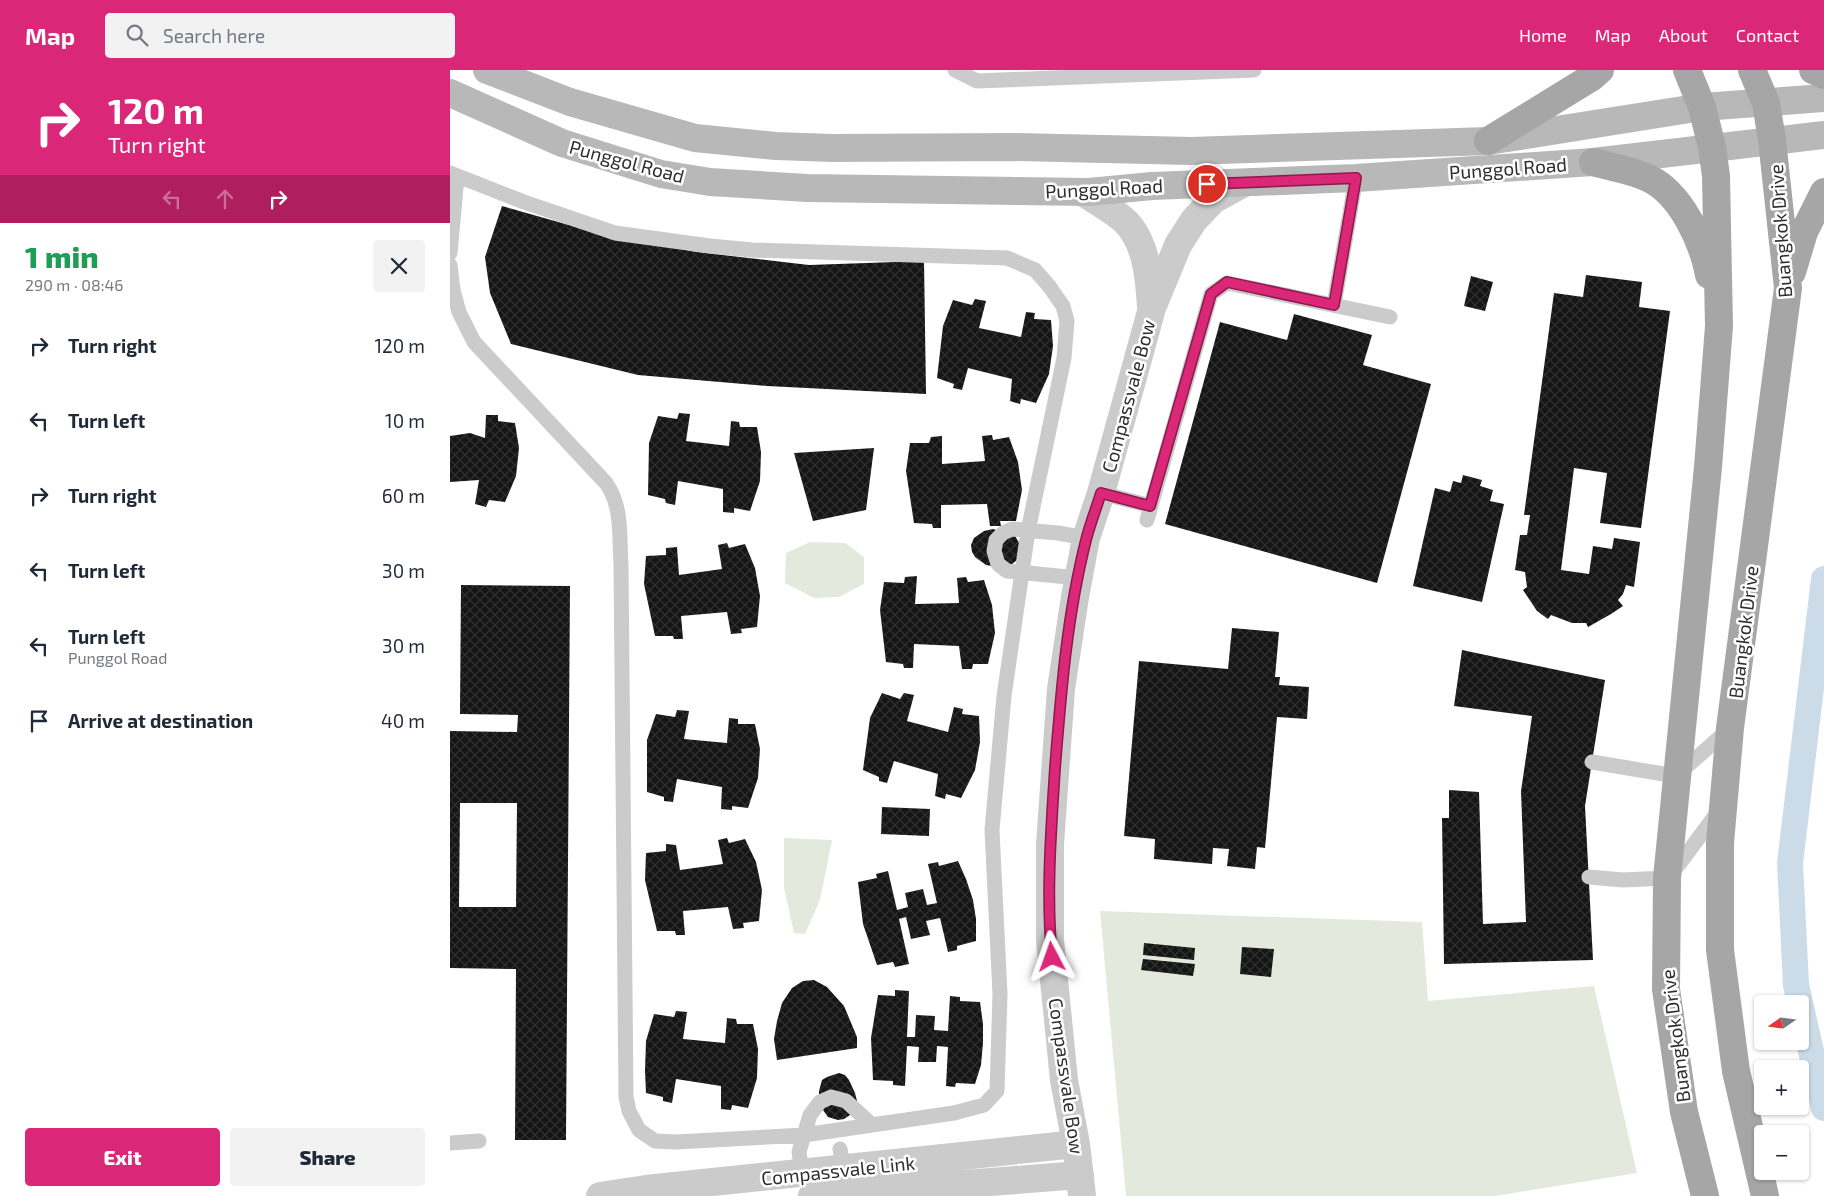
<!DOCTYPE html>
<html lang="en">
<head>
<meta charset="utf-8">
<style>
	body { margin:0; font-family:"Exo 2",sans-serif; background:#f2f2f3; color:#1f2937; height:100vh; display:flex; flex-direction:column; font-size:19px; white-space:nowrap }
	* { box-sizing:border-box; margin:0 }
	p { font-size:16px; color:#747a83 }
	.icon { flex:none; width:28px; height:28px; fill:none; stroke:currentColor; stroke-width:2; stroke-linecap:round; stroke-linejoin:round }
	.map { position:relative; flex:1; overflow:hidden }
	.side { display:flex; flex-direction:column; background:#fff; width:450px }
	.side>* { flex:none }
	.guide { background:#db2777; color:#fff; overflow:hidden }
	.needle { width:32px; rotate:256deg }
	.tools { position:absolute; left:1304px; top:925px; display:grid; gap:10px }
	.tools a { display:grid; place-items:center; width:55px; height:55px; border-radius:5px; background:#fff; box-shadow:0 1px 4px #0004; font-size:25px }
	.pin { position:absolute; display:grid; place-items:center; width:42px; height:42px; color:#fff; margin:-21px; border:2px solid #fff; border-radius:50%; box-shadow:0 1px 5px #0007 }
	.me { position:absolute; width:55px; margin:-28px; rotate:356deg; stroke-linejoin:round; filter:drop-shadow(0 0 4px #0008) }
	.turn { display:flex; align-items:center; gap:18px; height:105px; padding:0 25px; font-size:22px }
	.turn .icon { width:65px; height:65px; stroke-width:2.5 }
	.turn b { display:block; font-size:35px; line-height:42px }
	.lanes { display:flex; align-items:center; height:48px; padding:0 25px; background:#0003; justify-content:center; gap:25px; direction:ltr }
	.lanes .off { opacity:.35 }
	.round { display:grid; place-items:center; flex:none; width:52px; height:52px; border-radius:5px; background:#f2f2f3 }
	.overview { display:flex; align-items:center; justify-content:space-between; height:85px; padding:0 25px }
	h1 { font-size:30px; font-weight:800; line-height:38px; color:#1e9e55 }
	.cta { display:flex; gap:10px; margin-top:auto; padding:10px 25px }
	.cta a { flex:1; height:58px; border-radius:5px; background:#db2777; color:#fff; font-size:20px; font-weight:800; line-height:58px; text-align:center }
	.cta a+a { background:#f2f2f3; color:#1f2937 }
	ul { padding:0; list-style:none }
	li { display:flex; align-items:center; gap:15px; height:75px; padding:0 25px }
	li div { flex:1 }
	li b { display:block; font-size:19px }
	li em { font-style:normal }
	header { display:flex; align-items:center; gap:30px; box-sizing:border-box; height:70px; padding:0 25px; background:#db2777; color:#fff }
	header strong { font-size:24px }
	nav { display:flex; gap:28px; margin-inline-start:auto; font-size:18px }
	.search { width:350px; height:45px; background:#f2f2f3; display:flex; align-items:center; gap:12px; box-sizing:border-box; padding:0 18px; border-radius:5px; color:#747a83; font-size:19px }
	main { display:flex; flex:1; min-height:0 }
	.map>svg:first-child { display:block }
	.green { fill:#e3eadd }
	.lines { fill:none; stroke-linecap:round; stroke-linejoin:round }
	.canal { stroke:#cbdce8; stroke-width:26 }
	.building { fill:url(#building-cross-hatch); fill-rule:evenodd }
	.lane { stroke:#cbcbcb; stroke-width:15 }
	.street { stroke:#cbcbcb; stroke-width:28 }
	.secondary { stroke:#b8b8b8; stroke-width:28 }
	.primary { stroke:#a6a6a6; stroke-width:28 }
	.route-casing { stroke:#8e194d; stroke-width:12 }
	.route { stroke:#db2777; stroke-width:9 }
	.labels { text-anchor:middle; dominant-baseline:central; stroke-width:5; stroke-linejoin:round; paint-order:stroke }
	.street-label { font-size:19px; fill:#2e2e2e; stroke:#fff }
</style>
</head>
<body>
<header>
<strong>Map</strong>
<div class="search"><svg class="icon" aria-label="search" viewBox="0 0 24 24"><circle cx="10" cy="10" r="6"/><path d="M15 15l6 6"/></svg>Search here</div>
<nav><a>Home</a><a>Map</a><a>About</a><a>Contact</a></nav>
</header>
<main>
<section class="side">
<div class="guide">
<div class="turn"><svg class="icon" aria-label="right" viewBox="0 0 24 24"><path d="M7 20v-9h11M14 6l5 5-5 5"/></svg><div><b>120 m</b>Turn right</div></div>
<div class="lanes"><svg class="icon off" aria-label="left" viewBox="0 0 24 24"><path d="M17 20v-9H6M10 6l-5 5 5 5"/></svg><svg class="icon off" aria-label="ahead" viewBox="0 0 24 24"><path d="M12 20V5M6 11l6-6 6 6"/></svg><svg class="icon" aria-label="right" viewBox="0 0 24 24"><path d="M7 20v-9h11M14 6l5 5-5 5"/></svg></div>
</div>
<div class="overview"><div><h1>1 min</h1><p>290 m · 08:46</p></div><a class="round"><svg class="icon" aria-label="close" viewBox="0 0 24 24"><path d="M6 6l12 12M18 6L6 18"/></svg></a></div>
<ul>
<li><svg class="icon" aria-label="right" viewBox="0 0 24 24"><path d="M7 20v-9h11M14 6l5 5-5 5"/></svg><div><b>Turn right</b></div><em>120 m</em></li>
<li><svg class="icon" aria-label="left" viewBox="0 0 24 24"><path d="M17 20v-9H6M10 6l-5 5 5 5"/></svg><div><b>Turn left</b></div><em>10 m</em></li>
<li><svg class="icon" aria-label="right" viewBox="0 0 24 24"><path d="M7 20v-9h11M14 6l5 5-5 5"/></svg><div><b>Turn right</b></div><em>60 m</em></li>
<li><svg class="icon" aria-label="left" viewBox="0 0 24 24"><path d="M17 20v-9H6M10 6l-5 5 5 5"/></svg><div><b>Turn left</b></div><em>30 m</em></li>
<li><svg class="icon" aria-label="left" viewBox="0 0 24 24"><path d="M17 20v-9H6M10 6l-5 5 5 5"/></svg><div><b>Turn left</b><p>Punggol Road</p></div><em>30 m</em></li>
<li><svg class="icon" aria-label="arrive" viewBox="0 0 24 24"><path d="M6 21V4h12l-3 4 3 4H6"/></svg><div><b>Arrive at destination</b></div><em>40 m</em></li>
</ul>
<div class="cta"><a>Exit</a><a>Share</a></div>
</section>
<div class="map">
<svg width="1374" height="1126" viewBox="0 0 1374 1126">
	<defs>
		<pattern id="building-cross-hatch" width="8" height="8" patternUnits="userSpaceOnUse" patternTransform="scale(1.25)"><rect width="8" height="8" fill="#151515"/><path d="M0 0l8 8M0 8l8-8" fill="none" stroke="#2f2f2f"/></pattern>
	</defs>
	<rect width="100%" height="100%" fill="#fff"/>
	<path class="green" d="M360,472L395,473L414,487V514L389,527L364,528L335,513L336,483Z
		M334,768L382,770L370,830L355,864L344,863L334,818Z
		M650,841L972,852L978,931L1144,916L1187,1103L1045,1126H676Z"/>
	<g class="lines">
		<path class="canal" d="M1374,509L1340,793L1346,915L1374,1038"/>
	</g>
	<path class="building" d="M52,136L147,163L247,182L359,195L474,191L476,324L317,316L188,305L61,274L40,223L35,187Z
		M1136,205L1192,212L1189,237L1220,241L1191,458L1150,453L1157,403L1124,398L1111,500L1139,504L1143,476L1162,479L1164,468L1190,472L1184,517L1176,515L1173,524L1168,530L1173,536L1161,544L1138,557L1136,553H1122L1101,545L1098,549L1087,541L1073,520L1077,517L1075,502L1065,500L1070,465H1077L1080,445H1074L1104,223L1133,227Z
		M1021,206L1043,212L1035,241L1014,236Z
		M525,229L536,231L529,258L571,267L576,242L585,243L584,249L601,250L603,276L599,304L586,333L571,329L570,334L560,331L562,309L518,298L512,320L503,318L504,314L487,308L493,256L503,230L522,235Z
		M844,244L922,265L913,295L981,314L927,513L715,454L770,252L837,270Z
		M229,343L240,344L236,371L279,376L281,351L289,352L290,357H307L311,382L310,411L300,441L284,438V443L273,442V419L228,411L225,435L216,433L215,429L198,425L199,373L208,346L227,349Z
		M36,345H48V351L65,353L69,378L66,406L55,432L39,430L36,437L25,434L29,410L0,412V366L20,363L35,368Z
		M542,365L543,370L559,367L568,392L572,420L566,451H550L551,456H540L537,434L491,435V458H483L482,454L464,453L456,401L460,373H479L481,367L492,366V394L535,391L532,366Z
		M424,378L416,440L363,451L344,383Z
		M1013,405L1032,410L1030,416L1043,420L1040,431L1054,434L1032,532L963,516L985,418L1000,422L1003,411L1011,413Z
		M543,459L565,466L571,476L569,488L560,496L548,497L536,495L525,487L522,482L521,475L524,468L534,461Z
		M277,473L279,478L295,474L305,498L310,526L307,557L291,559L292,563L281,564L277,542L231,546L233,569H224L223,566H205L194,514L196,486L216,485V478L227,477L229,505L272,499L268,475Z
		M467,506L465,534L509,533L507,508L516,507L518,512L534,510L542,535L545,563L538,594H523L522,599H512L509,576L464,574L463,598H454L453,594L436,592L430,540L434,512L454,513L455,507Z
		M11,515L120,516L116,1070H65L66,899L0,898V661L67,662L68,645L10,644ZM10,733H67L66,837H9Z
		M782,558L829,562L825,607H830L829,615L859,617L857,649L827,647L815,778L807,777L805,799L777,796L779,779L763,778L762,794L704,789L705,769L674,766L689,591L778,599Z
		M1012,580L1155,610L1135,736L1143,890L994,894L992,748H999V720L1029,722L1033,854L1076,852L1071,721L1082,646L1004,636Z
		M432,623L450,629L454,623L464,625L457,651L498,662L504,637L513,639L512,644L529,646L530,672L525,700L511,728L496,724L495,729L485,726L488,704L444,691L437,713L429,711V707L413,700L420,648Z
		M227,640L239,641L234,669L277,673L279,648L288,649V654H305L310,679L308,708L298,738L282,736V740L271,739L272,717L227,709L223,732L214,731V727L197,722V670L206,644L225,647Z
		M432,737L480,739L479,766L431,764Z
		M277,768L279,773L295,769L306,792L312,820L309,851L293,853L294,858L283,859L278,837L233,841L235,865H226L225,861H207L195,810L196,783L216,781V774L226,775L230,800L273,794L268,770Z
		M508,791L516,809L523,830L526,849V871L507,876V880L498,882L490,848L476,851L480,865L461,869L456,847L449,849L459,894L445,897L443,892L427,895L413,854L408,812L427,808L426,804L438,801L447,840L458,837L455,823L473,819L477,835L487,833L478,794L488,792L489,796Z
		M694,873L745,878L744,890L693,885Z
		M792,877L824,879L821,907L790,904Z
		M693,889L745,894L743,906L691,900Z
		M364,910L377,917L394,936L407,967V978L327,990L324,969L327,951L332,933L342,918L353,911Z
		M445,920L459,921L457,967H465L466,945L485,946L484,960L498,961L500,926L510,927V931L530,932L533,954V973L531,995L525,1014L506,1013L505,1017L496,1016L498,977L487,976L486,992H468L469,977L457,976L455,1016L443,1015V1011L423,1010L421,968L428,925L445,926Z
		M226,941L237,942L233,969L275,973L277,948L286,949L287,954H303L308,979L307,1008L298,1038L282,1035L281,1040L271,1039V1016L226,1009L222,1033L213,1031V1027L196,1023L195,1001L196,971L204,944L224,947Z
		M389,1003L395,1005L399,1010L405,1023L407,1031L403,1043L394,1049L388,1050L378,1047L373,1040L369,1028V1021L372,1010L377,1007Z"/>
	<g class="lines">
		<path class="lane" d="M505,0L527,11L804,0
			M0,103L74,132L165,163L260,176L302,180L557,188L585,200L599,216L613,236L617,251L614,288L578,461L554,626L542,760L550,924L547,1021L534,1035L504,1043L422,1055L396,1031L381,1027L370,1032L360,1045L349,1082L353,1109
			M0,183L7,107
			M0,195L3,220L9,242L24,272L156,413C173,437 169,467 171,495L176,1027L179,1041L189,1060L205,1071L226,1072L354,1065L422,1055
			M884,235L906,108
			M651,423L701,436
			M697,450L761,224L777,213L940,247
			M628,508L557,501L548,494L544,481L546,470L553,463L562,459L608,463L636,468
			M1142,692L1226,706L1279,659
			M1139,807L1173,810L1217,808L1230,793L1270,739
			M0,1073L29,1071
			M390,1079L394,1105"/>
		<path class="street" d="M633,122C647,132 663,140 675,151C697,173 699,208 701,236
			M150,1126L196,1119L626,1074
			M362,1126L630,1105
			M632,1126L626,1074L614,1010L600,870V774L611,619L625,527L636,468L651,423L702,238L728,175L744,150L763,130L794,113"/>
		<path class="secondary" d="M37,0L120,32L245,68L326,76L382,78L562,77L742,81L1038,71L1252,37L1374,28
			M0,23L112,73L211,104L260,112L357,118L639,122L702,116L906,108L1143,92L1374,65"/>
		<path class="primary" d="M1237,0L1252,37L1262,77L1266,106L1269,256L1258,397L1217,808L1216,919L1234,1042L1255,1126
			M1302,0L1316,33L1322,70L1338,218L1280,658L1270,773V880L1286,1001L1315,1126
			M1363,0L1374,5
			M1038,71L1142,7L1150,0
			M1143,92C1160,97 1182,100 1198,108C1231,123 1253,172 1259,205
			M1342,202L1354,162L1374,122"/>
	</g>
	<g class="lines">
		<g class="route-casing">
			<path id="route" d="M602,887C596,825 601,761 605,698C611,622 617,545 636,470C640,454 646,439 651,423L700,436L761,224L777,212L884,235L906,108L757,114"/>
		</g>
		<use href="#route" class="route"/>
	</g>
	<g class="labels">
		<g class="street-label">
			<text transform="translate(177 91) rotate(15)">Punggol Road</text>
			<text transform="translate(1058 98) rotate(-4)">Punggol Road</text>
			<text transform="translate(654 118) rotate(-3)">Punggol Road</text>
			<text transform="translate(1330 161) rotate(-94)">Buangkok Drive</text>
			<text transform="translate(678 326) rotate(-75)">Compassvale Bow</text>
			<text transform="translate(1293 562) rotate(-83)">Buangkok Drive</text>
			<text transform="translate(1225 966) rotate(-97)">Buangkok Drive</text>
			<text transform="translate(617 1006) rotate(82)">Compassvale Bow</text>
			<text transform="translate(388 1100) rotate(-6)">Compassvale Link</text>
		</g>
	</g>
</svg>
<div class="tools">
<a><svg class="needle" viewBox="-14 -14 28 28"><path d="M0-13l5 13h-10z" fill="#e53935"/><path d="M0 13l5-13h-10z" fill="#747a83"/></svg></a>
<a>+</a>
<a>−</a>
</div>
<div class="pin" style="left:757px;top:114px;background:#d93025"><svg class="icon" aria-label="arrive" viewBox="0 0 24 24"><path d="M6 21V4h12l-3 4 3 4H6"/></svg></div>
<svg class="me" style="left:602px;top:887px" viewBox="-20 -20 40 40"><path d="M0-17L14 15 0 8-14 15z" fill="#db2777" stroke="#fff" stroke-width="4"/></svg>
</div>
</main>
</body>
</html>
